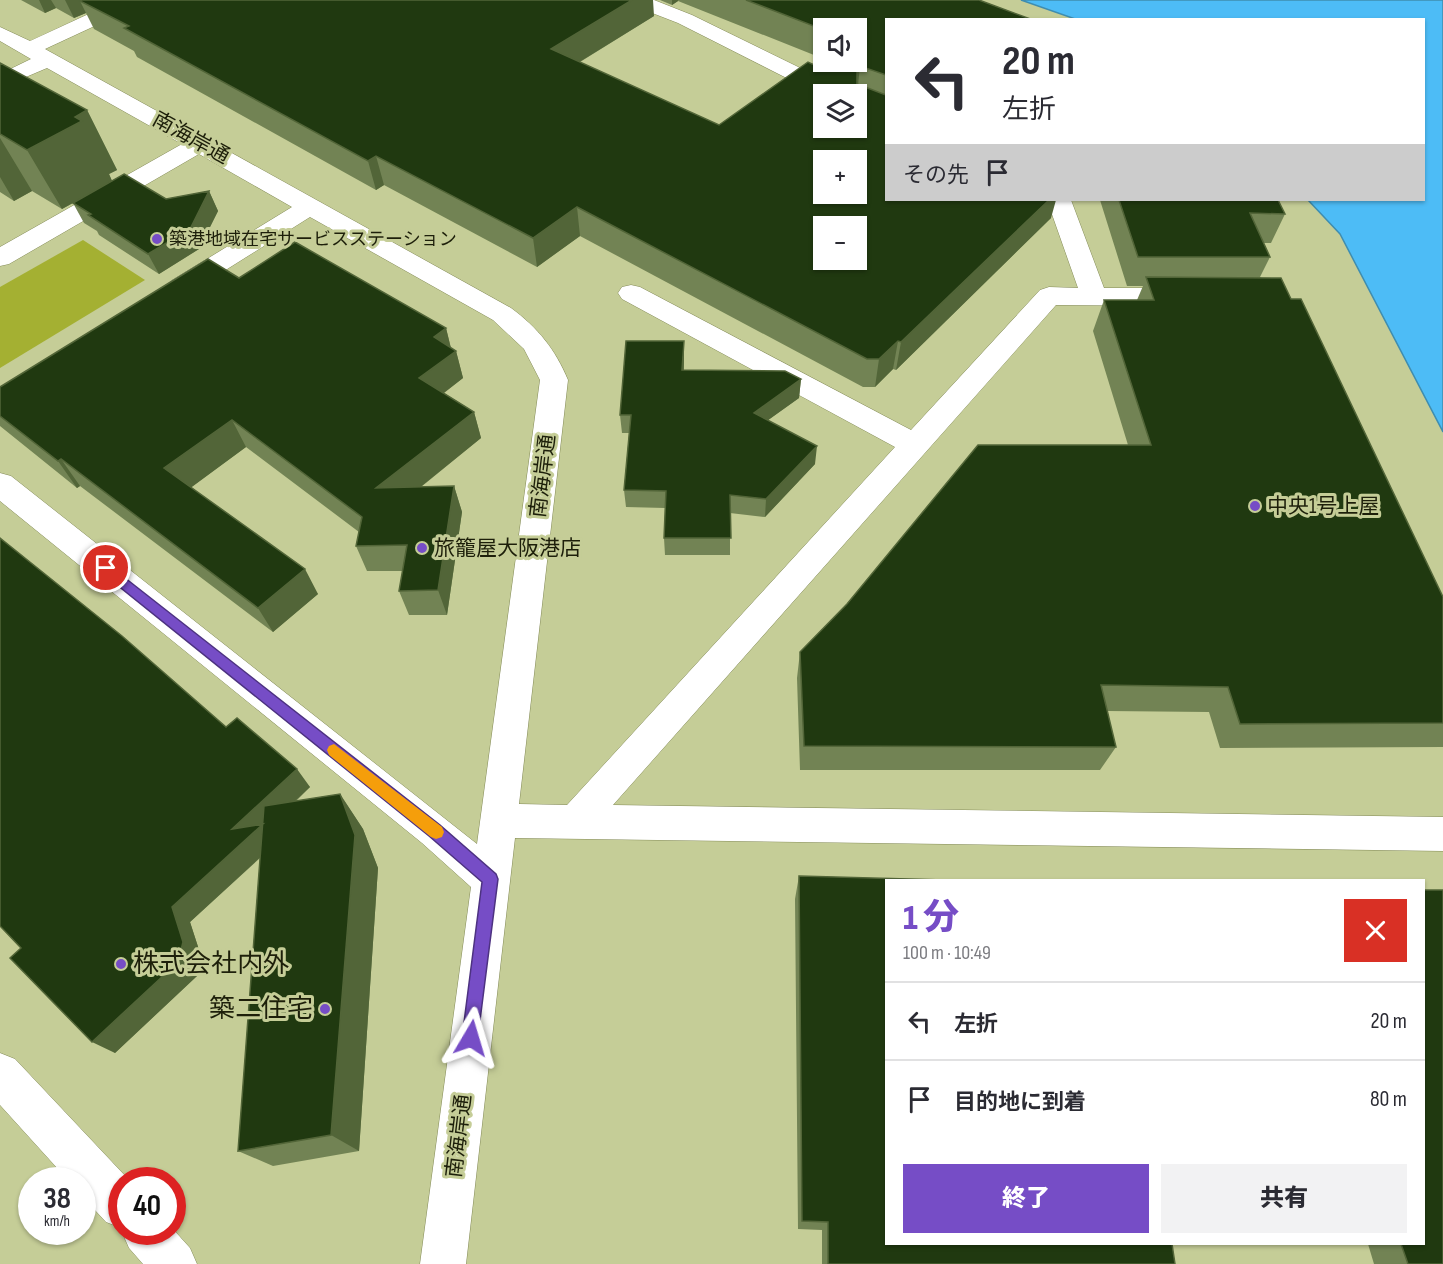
<!DOCTYPE html>
<html lang="ja">
<head>
<meta charset="utf-8">
<style>
	body { margin:0; font-family:"Sofia Sans Condensed","Noto Sans JP",sans-serif; background:#f2f2f3; color:#2b2b33; height:100vh; display:flex; flex-direction:column; font-size:22px; white-space:nowrap }
	* { box-sizing:border-box; margin:0 }
	p { font-size:20px; color:#7c7c81 }
	.icon { flex:none; width:33px; height:33px; fill:none; stroke:currentColor; stroke-width:2; stroke-linecap:round; stroke-linejoin:round }
	.map { position:relative; flex:1; overflow:hidden }
	.side { position:absolute; left:885px; top:879px; width:540px; height:366px; display:flex; flex-direction:column; background:#fff; border-radius:0px; box-shadow:0 2px 4px #0004 }
	.side>* { flex:none }
	.hud { position:absolute; left:885px; top:18px; width:540px; height:183px; border-radius:0px; box-shadow:0 2px 4px #0004; background:#fff; color:#2b2b33; overflow:hidden }
	.fabs { position:absolute; left:813px; top:18px; display:grid; gap:12px }
	.fabs a { display:grid; place-items:center; width:54px; height:54px; border-radius:0px; background:#fff; box-shadow:0 2px 4px #0004; font-size:30px }
	.speed { position:absolute; left:18px; top:1167px; display:flex; gap:12px; font-size:30px; font-weight:700; text-align:center }
	.speed>* { display:grid; place-content:center; width:78px; height:78px; border-radius:50%; background:#fff; box-shadow:0 2px 4px #0004; line-height:1 }
	.speed small { font-size:15px; font-weight:400 }
	.speed .limit { border:9px solid #d22; background:#fff; color:#111 }
	.pin { position:absolute; display:grid; place-items:center; width:51px; height:51px; color:#fff; margin:-26px; border:3px solid #fff; border-radius:50%; box-shadow:0 2px 6px #0007 }
	.me { position:absolute; width:66px; margin:-33px; rotate:7deg; stroke-linejoin:round; filter:drop-shadow(0 0 4px #0008) }
	.turn { display:flex; align-items:center; gap:21px; height:126px; padding:0 18px; font-size:27px }
	.turn .icon { width:78px; height:78px; stroke-width:2.5 }
	.turn b { display:block; font-size:42px; line-height:51px }
	.then { display:flex; align-items:center; height:57px; padding:0 18px; background:#0003; gap:12px; font-size:22px }
	.round { display:grid; place-items:center; flex:none; width:63px; height:63px; border-radius:0px; background:#f2f2f3 }
	.headline { display:flex; align-items:center; justify-content:space-between; height:102px; padding:0 18px }
	h1 { font-size:36px; font-weight:800; line-height:45px; color:#764dc6 }
	.action { display:flex; gap:12px; margin-top:auto; padding:12px 18px }
	.action a { flex:1; height:69px; border-radius:0px; background:#764dc6; color:#fff; font-size:24px; font-weight:800; line-height:69px; text-align:center }
	.action a+a { background:#f2f2f3; color:#2b2b33 }
	ul { padding:0; list-style:none }
	li { display:flex; align-items:center; gap:18px; height:78px; padding:0 18px; border-top:2px solid #e1e1e2 }
	li div { flex:1 }
	li b { display:block; font-size:22px }
	li em { font-style:normal }
	.map>svg:first-child { display:block }
	.green { fill:#a4b032 }
	.water { fill:#4dbcf6; stroke:#3f8daf; stroke-width:1.5 }
	.lines { fill:none; stroke-linecap:round; stroke-linejoin:round }
	.minor-casing { stroke:#838a57; stroke-width:1 }
	.minor { fill:#fff; fill-rule:evenodd }
	.wall { fill:#728354 }
	.shaded-wall { fill:#526538 }
	.building { fill:#203910; stroke:#526538; stroke-width:1.5; fill-rule:evenodd }
	.route { fill:#764dc6; stroke:#4d3281; stroke-width:1.5 }
	.slow { fill:#f59e0b }
	.poi-dot { fill:#764dc6; stroke:#c5cd97; stroke-width:2 }
	.labels { text-anchor:middle; dominant-baseline:central; stroke-width:6; stroke-linejoin:round; paint-order:stroke }
	.far-poi-label { font-size:18px; fill:#1d1f0a; stroke:#c5cd97; text-anchor:start }
	.street-label { font-size:21px; fill:#1d1f0a; stroke:#c5cd97 }
	.poi-label { font-size:21px; fill:#1d1f0a; stroke:#c5cd97; text-anchor:start }
	.near-poi-label { font-size:26px; fill:#1d1f0a; stroke:#c5cd97; text-anchor:start }
</style>
</head>
<body>
<div class="map">
<svg width="1443" height="1264" viewBox="0 0 1443 1264">
	<rect width="100%" height="100%" fill="#c5cd97"/>
	<path class="green" d="M83,240L145,280L0,368V287Z"/>
	<path class="water" d="M1021,0H1443V432L1340,234L1308,200H1424V20H1078Z"/>
	<g class="lines">
		<g class="minor-casing">
			<path id="minor" d="M119,0H145L142,4L45,49L202,136L209,138L212,142L511,308C538,328 555,349 568,380L519,804L567,805L895,447L622,299L618,293L622,287L631,285L640,287L911,430L1040,290L1049,287L1078,288L1047,200H1071L1104,288H1184L1193,291L1197,297L1193,303L1184,306L1056,305L613,805L1443,817V851L515,838L466,1264H420L471,887L422,843L0,501V473L11,476L477,844L540,380L524,349L493,320L310,217L189,293L180,295L171,293L167,287L171,281L292,207L199,154L9,264L0,266V247L182,144L47,68L0,88V74L31,59L0,41V27L30,41Z
				M626,0H654L692,15L843,89L846,94H824V97L678,23L629,4Z
				M0,1053L15,1059L129,1180H122V1228L106,1222L82,1196V1180H68L0,1105Z
				M172,1228L190,1248L197,1264H143L129,1248L122,1232H172Z"/>
		</g>
		<use href="#minor" class="minor"/>
	</g>
	<path class="wall" d="M21,0H632L654,16L580,62L719,125L825,70L826,62H856V28H824V59L678,1L672,5L660,0H979L886,20V200L1051,218L896,370L893,369L875,387H863L580,236L537,267L384,185L376,190L137,57L134,51L94,29L86,13L74,18L56,8L45,13Z
		M0,63L87,110L117,170L109,174L112,181L166,199L209,191L218,211L199,249L159,274L99,235L97,231L84,223L73,203L62,209L32,191L14,201L0,192Z
		M1100,200H1278L1285,214L1271,243H1263L1270,257L1260,277L1291,299L1443,597V747L1220,748L1209,712L1107,711L1116,747L1100,770H800L797,678L800,652L1128,445L1093,331L1104,300H1137L1143,286H1127Z
		M239,278L446,328L451,348L456,351L463,378L444,393L474,412L481,438L421,487L454,486L462,512L447,615H409L399,591L403,571H367L356,546L359,532L246,447L191,487L318,594L273,632L80,486L77,488L0,426V387Z
		M684,359V370L801,379L799,398L768,420L815,464L765,517L730,513V555H665L664,538L665,508L626,507L624,490L629,433H622L620,415Z
		M226,727L310,787L296,801L340,794L363,829L378,868L359,1151L273,1166L238,1151L260,858L190,922L201,956L197,976L115,1053L21,948Z
		M799,876L1175,1264H822V1230L798,1229L795,899Z
		M1368,1244H1424L1443,1264H1374Z"/>
	<path class="shaded-wall" d="M39,0H51L56,8L45,13Z
		M65,0H114L80,1L86,13L74,18Z
		M632,0H653L654,16L555,77L551,49Z
		M672,0H678V1L672,5Z
		M860,66L857,95V68Z
		M87,110L117,170L109,174L112,181L62,209L27,150L75,117Z
		M0,138L32,191L14,201L0,177Z
		M376,156L384,185L376,190L368,161Z
		M209,191L218,211L199,249L159,274L148,254Z
		M1049,200H1056L1051,218L896,370L901,342Z
		M577,207L580,236L537,267L533,238Z
		M446,328L452,353L456,351L463,378L428,405L419,378L434,337Z
		M684,341V359L683,388L682,370Z
		M898,341L893,369L875,387L879,359Z
		M801,379L799,398L753,431L754,413Z
		M474,412L481,438L387,514L376,488Z
		M232,420L246,447L181,495L164,468Z
		M817,446L815,464L765,517L766,499Z
		M61,459L80,486L77,488L58,461Z
		M454,486L462,512L447,615L438,590Z
		M305,569L318,594L273,632L258,608Z
		M297,769L310,787L266,828L278,841L190,922L201,956L197,976L115,1053L92,1042L172,907L232,829Z
		M340,794L363,829L378,868L359,1151L331,1135Z"/>
	<path class="building" d="M82,0H632L551,49L719,125L808,62L827,71L829,68L850,67L848,62H856V28H824V30L746,0H979L1033,20H886V75L860,66L857,68V84L886,95V200H1049L901,342L898,341L879,359H867L577,207L533,238L376,156L368,161L124,28L129,26L80,1ZM824,94H856V128H824ZM824,160H856V194H824ZM824,226H856V260H824Z
		M0,63L87,110L75,117L82,121L27,150L0,134Z
		M124,174L166,199L209,191L190,229L148,254L88,215L91,214L73,203Z
		M1119,200H1278L1285,214L1250,213L1270,257H1138Z
		M295,242L446,328L434,337L456,351L419,378L474,412L376,488L454,486L438,590L399,591L407,545L356,546L362,517L232,420L164,468L305,569L258,608L61,459L58,461L0,416V387L208,259L239,278Z
		M1146,277L1281,278L1291,299H1301L1443,597V723L1240,724L1228,687L1101,685L1116,747L804,746L800,652L847,604L978,445H1151L1104,300H1154Z
		M626,341H684L682,370L785,371L801,379L754,413L817,446L766,499L730,495L731,538H664L666,491L624,490L631,415H620Z
		M0,538L122,636L226,727L237,718L297,769L232,829L263,824L172,907L183,942L178,962L92,1042L10,958L21,948L0,926Z
		M340,794L355,835L331,1135L238,1151L264,806Z
		M799,876L945,880H886V1244H1172L1175,1264H828V1222L802,1221Z
		M1424,890H1443V1264H1408L1401,1244H1424Z"/>
	<path class="route" d="M106,563L440,825L496,874L498,879L477,1044L471,1046L465,1044L462,1038L482,882L429,836L101,572L99,568Z"/>
	<path class="slow" d="M334,744L442,827L444,832L442,837L436,839L431,837L329,755L327,750L329,746Z"/>
	<g class="poi-dot">
		<circle cx="157" cy="239" r="6"/>
		<circle cx="1255" cy="506" r="6"/>
		<circle cx="422" cy="548" r="6"/>
		<circle cx="121" cy="964" r="6"/>
		<circle cx="325" cy="1009" r="6"/>
	</g>
	<g class="labels">
		<g class="far-poi-label">
			<text x="169" y="239">築港地域在宅サービスステーション</text>
		</g>
		<g class="street-label">
			<text transform="translate(191 138) rotate(29)">南海岸通</text>
			<text transform="translate(543 476) rotate(-83)">南海岸通</text>
			<text transform="translate(459 1136) rotate(-83)">南海岸通</text>
		</g>
		<g class="poi-label">
			<text x="1267" y="506">中央1号上屋</text>
			<text x="434" y="548">旅籠屋大阪港店</text>
		</g>
		<g class="near-poi-label">
			<text x="133" y="964">株式会社内外</text>
			<text x="313" y="1009" text-anchor="end">築二住宅</text>
		</g>
	</g>
</svg>
<div class="fabs">
<a><svg class="icon" aria-label="sound" viewBox="0 0 24 24"><path d="M4 9h4l5-4v14l-5-4H4zM17 9q2 3 0 6"/></svg></a>
<a><svg class="icon" aria-label="layers" viewBox="0 0 24 24"><path d="M12 4l9 5-9 5-9-5zM3 14l9 5 9-5"/></svg></a>
<a>+</a>
<a>−</a>
</div>
<div class="speed"><div>38<small>km/h</small></div><div class="limit">40</div></div>
<div class="pin" style="left:106px;top:568px;background:#d93025"><svg class="icon" aria-label="arrive" viewBox="0 0 24 24"><path d="M6 21V4h12l-3 4 3 4H6"/></svg></div>
<svg class="me" style="left:471px;top:1038px" viewBox="-20 -20 40 40"><path d="M0-17L14 15 0 8-14 15z" fill="#764dc6" stroke="#fff" stroke-width="4"/></svg>
<div class="hud">
<div class="turn"><svg class="icon" aria-label="left" viewBox="0 0 24 24"><path d="M17 20v-9H6M10 6l-5 5 5 5"/></svg><div><b>20 m</b>左折</div></div>
<div class="then">その先<svg class="icon" aria-label="arrive" viewBox="0 0 24 24"><path d="M6 21V4h12l-3 4 3 4H6"/></svg></div>
</div>
<section class="side">
<div class="headline"><div><h1>1 分</h1><p>100 m · 10:49</p></div><a class="round" style="background:#d93025;color:#fff"><svg class="icon" aria-label="close" viewBox="0 0 24 24"><path d="M6 6l12 12M18 6L6 18"/></svg></a></div>
<ul>
<li><svg class="icon" aria-label="left" viewBox="0 0 24 24"><path d="M17 20v-9H6M10 6l-5 5 5 5"/></svg><div><b>左折</b></div><em>20 m</em></li>
<li><svg class="icon" aria-label="arrive" viewBox="0 0 24 24"><path d="M6 21V4h12l-3 4 3 4H6"/></svg><div><b>目的地に到着</b></div><em>80 m</em></li>
</ul>
<div class="action"><a>終了</a><a>共有</a></div>
</section>
</div>
</body>
</html>
